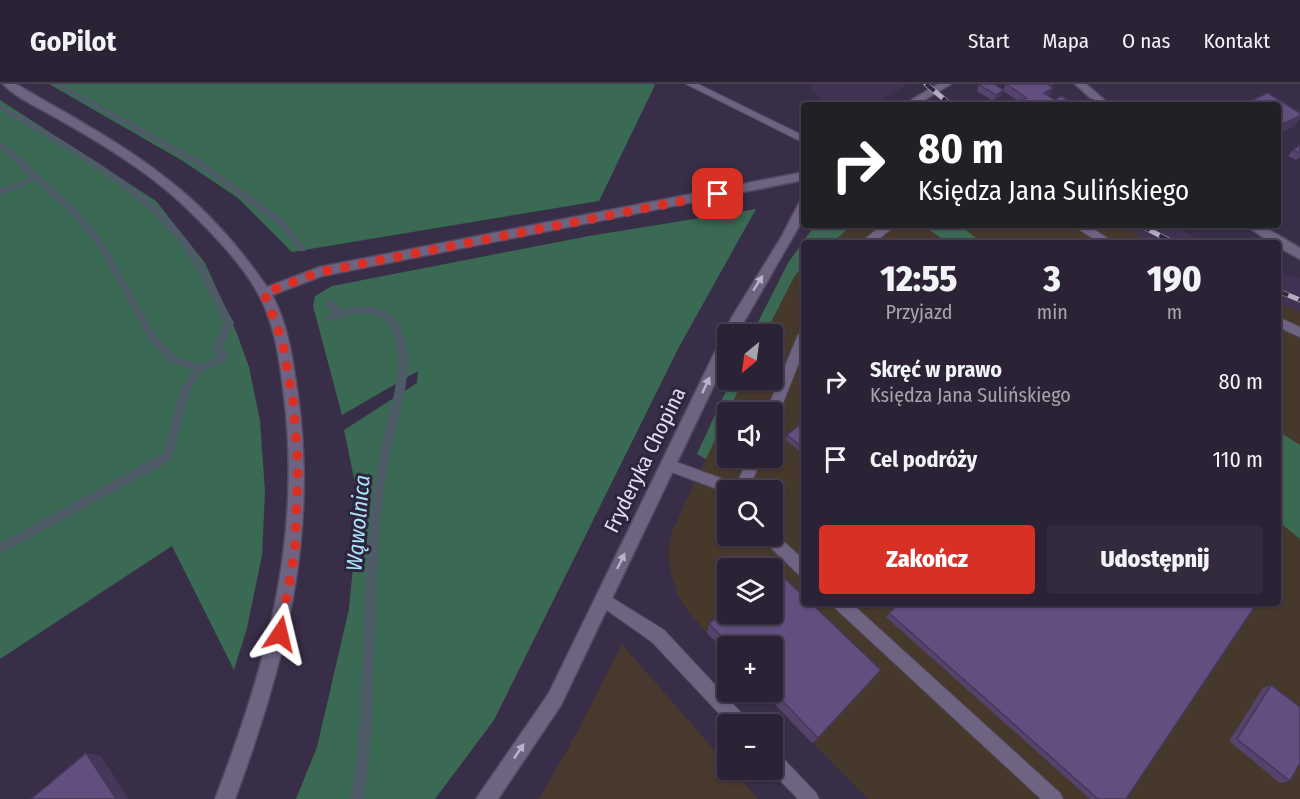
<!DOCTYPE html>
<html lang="pl">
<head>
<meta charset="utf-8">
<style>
	body { margin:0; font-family:"Fira Sans Condensed",sans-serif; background:#332a3e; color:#f1f3f6; height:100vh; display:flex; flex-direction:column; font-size:22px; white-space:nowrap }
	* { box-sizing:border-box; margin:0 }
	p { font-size:20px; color:#a6a4ad }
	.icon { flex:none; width:33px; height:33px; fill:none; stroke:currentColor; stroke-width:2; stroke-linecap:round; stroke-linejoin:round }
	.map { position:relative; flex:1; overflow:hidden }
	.side { position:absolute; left:801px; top:156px; width:480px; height:366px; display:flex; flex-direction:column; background:#2b2236; border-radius:6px; box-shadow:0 2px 4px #0004,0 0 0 2px #473f51 }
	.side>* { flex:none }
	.banner { position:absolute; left:801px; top:18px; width:480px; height:126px; border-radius:6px; box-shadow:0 2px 4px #0004,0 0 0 2px #473f51; background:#202124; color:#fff; overflow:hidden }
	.needle { width:39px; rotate:209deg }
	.controls { position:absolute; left:717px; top:240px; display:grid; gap:12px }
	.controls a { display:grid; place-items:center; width:66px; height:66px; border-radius:6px; background:#2b2236; box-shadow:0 2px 4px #0004,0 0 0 2px #473f51; font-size:30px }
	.pin { position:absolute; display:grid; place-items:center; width:51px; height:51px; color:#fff; margin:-26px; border-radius:12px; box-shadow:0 3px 9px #0006 }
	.me { position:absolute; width:66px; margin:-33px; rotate:10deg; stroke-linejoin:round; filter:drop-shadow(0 0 4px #0008) }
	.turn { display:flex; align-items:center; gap:21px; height:126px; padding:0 18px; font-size:27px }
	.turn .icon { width:78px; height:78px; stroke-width:2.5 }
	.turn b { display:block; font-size:42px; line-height:51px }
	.eta { display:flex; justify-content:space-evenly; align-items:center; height:102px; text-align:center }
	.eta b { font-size:36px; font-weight:800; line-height:42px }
	.action { display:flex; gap:12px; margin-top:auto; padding:12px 18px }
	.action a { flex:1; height:69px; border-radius:6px; background:#d93025; color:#fff; font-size:24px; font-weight:800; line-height:69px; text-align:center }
	.action a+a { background:#332a3e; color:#f1f3f6 }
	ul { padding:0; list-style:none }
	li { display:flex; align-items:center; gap:18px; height:78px; padding:0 18px }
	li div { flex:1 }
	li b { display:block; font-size:22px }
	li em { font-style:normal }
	header { display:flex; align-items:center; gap:36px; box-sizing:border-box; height:84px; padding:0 30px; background:#2b2236; border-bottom:2px solid #473f51 }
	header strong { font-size:28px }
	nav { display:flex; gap:33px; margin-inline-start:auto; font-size:21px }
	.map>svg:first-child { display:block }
	.commercial { fill:#48382d }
	.industrial { fill:#46392b; fill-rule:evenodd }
	.built { fill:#403253 }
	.green { fill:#3a6a54 }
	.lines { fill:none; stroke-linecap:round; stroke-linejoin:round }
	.stream { fill:#4d5c66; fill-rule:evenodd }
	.lane-casing { stroke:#534960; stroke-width:2 }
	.street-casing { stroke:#534960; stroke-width:3 }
	.secondary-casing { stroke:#534960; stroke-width:3 }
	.lane { fill:#6f6382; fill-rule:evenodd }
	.street { fill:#6f6382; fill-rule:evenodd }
	.secondary { fill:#6f6382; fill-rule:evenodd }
	.rail-casing { stroke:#b3acbf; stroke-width:5 }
	.rail { stroke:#2e243e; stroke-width:4; stroke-dasharray:11; stroke-linecap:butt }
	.wall { fill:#55436e }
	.shaded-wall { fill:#45375a }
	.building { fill:#634e80; stroke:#45375a; stroke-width:1.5 }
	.oneway { fill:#bbb3c9 }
	.route { stroke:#d93025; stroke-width:10; stroke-dasharray:0 18 }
	.labels { text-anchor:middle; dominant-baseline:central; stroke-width:6; stroke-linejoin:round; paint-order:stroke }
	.street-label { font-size:21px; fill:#e4deef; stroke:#2e243e }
	.water-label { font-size:22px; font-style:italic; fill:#abe7fb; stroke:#2e243e }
</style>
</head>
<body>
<header>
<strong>GoPilot</strong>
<nav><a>Start</a><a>Mapa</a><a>O nas</a><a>Kontakt</a></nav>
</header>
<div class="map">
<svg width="1300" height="715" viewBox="0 0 1300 715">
	<rect width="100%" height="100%" fill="#392e48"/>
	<path class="commercial" d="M622,560L727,681L728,686H732L758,715H539L575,652Z"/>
	<path class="industrial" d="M840,141H1121L1152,159H824Z
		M804,182V519H1278V218L1300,228V715H868L763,608H772V562H728L727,570L688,528L678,511L671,489L668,468L672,448L727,329L728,374H772V328H728L743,296H772V250H765L794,193ZM728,406H772V452H728ZM728,484H772V530H728Z"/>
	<path class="built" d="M808,0H908L872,21H825Z
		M1121,141H1173L1204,159H1152Z
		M1278,187L1300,195V228L1278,218Z"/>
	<path class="green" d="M49,0H653L655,1L599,117L292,168L238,114L183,77Z
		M0,16L156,117L205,179L236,247L249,283L260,337L265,408L262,471L247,544L234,586L172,462L0,575Z
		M756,125L679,263L494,636L435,715H296L317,663L349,525L359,418L344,346L417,299L418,287L342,331L313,222L315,212L332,202L589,152Z
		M815,141H850C834,161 829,159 804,159V182L794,193L765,250H752L788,179Z
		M922,141H959L983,159H949Z
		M731,296H743L706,375L697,370Z
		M1278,347L1300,361V455L1278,437Z"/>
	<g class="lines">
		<path class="stream" d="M53,0H62L202,77L284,136L305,163V167H299L278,140L196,81Z
			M0,21C21,29 41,44 60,55C104,82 150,110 183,151C204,177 218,210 234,239L222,264L229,274L227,277L203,287L190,307L172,375L164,381L0,470V459L163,369L180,306L193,286L169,278L151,259L98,163L74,133L35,97L0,111V105L30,93L0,64V57L40,91L80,129L104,159L157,253L175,272L200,280L217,273L212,265L224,239C210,211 196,180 177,156C131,98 61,64 0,26Z
			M330,215L333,217L342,226C371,218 394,223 404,253C415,289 398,330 391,365C371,464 378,565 370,665C369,682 366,698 364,715H350C352,698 356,682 357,665C366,566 361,467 380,369C387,333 409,279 391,244C379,221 348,231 329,238L326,237L324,234L326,231L333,229L325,219Z"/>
		<g class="lane-casing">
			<path id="lane" d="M686,0H698L804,52V59Z
				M882,141H896L874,159H860Z
				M1072,141H1087L1115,159H1100Z
				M1278,233L1300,243V253L1278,243Z
				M804,246V266L779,329L772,334V328H766L798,251Z
				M748,374H762L748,406H728V409L663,385L661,381L663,377L668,375L737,400Z
				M772,447L804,476V493L799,491L764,457L762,452H772Z
				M603,508L664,546L746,634L748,640H729L652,558L598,520L595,515L598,510Z
				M832,519H851L1060,709L1063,715H1041L835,524Z
				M772,667L778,669L816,709L819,715H798L770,686H772Z"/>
		</g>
		<g class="street-casing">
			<path id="street" d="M1075,0H1086L1110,21H1098Z
				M1245,141H1261L1300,164V175L1278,163V159H1272Z"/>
		</g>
		<g class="secondary-casing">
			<path id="secondary" d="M3,0H16C68,31 123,59 171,98C208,127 240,164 267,203L320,183L804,88V96L322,192L272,211C289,242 293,278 298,312C318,455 284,582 235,715H215C266,583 302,455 284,312C280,280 276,245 261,215C243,179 209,146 180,118C144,85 102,60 60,36C42,25 17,15 3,0Z
				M938,0H951L916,21H903Z
				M804,116L802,137L737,250H728V272L561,621L498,715H476L549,609L732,233L782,152L800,117Z"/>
		</g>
		<use href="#lane" class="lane"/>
		<use href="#street" class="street"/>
		<use href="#secondary" class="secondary"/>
		<g class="rail-casing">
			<path id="rail" d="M926,0L951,21
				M1140,141L1174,159
				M1278,207L1300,216"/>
		</g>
		<use href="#rail" class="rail"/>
	</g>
	<path class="wall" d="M1006,0H1052L1051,3L1053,4L1050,10L1048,11L1055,16L1076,21H1019L1020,18L1003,7L1001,12L993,17L977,7L979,1L1003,6Z
		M1300,61V73L1296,76L1288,72L1293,66Z
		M804,337V371L786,356L787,351Z
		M771,481L804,513V519H811L881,586L818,654L812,659L763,608H772V562H728V570L707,549L709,540L728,523V530H772V484H767Z
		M899,519L1126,715H1090L886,533Z
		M1271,601L1290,697L1280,699L1229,657L1263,604Z"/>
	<path class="shaded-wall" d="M1053,4L1050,10L1041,15L1044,9Z
		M1004,6L1001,12L993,17L996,11Z
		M1300,32V35L1293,43L1278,50V42Z
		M86,669L101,672L129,715H116Z"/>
	<path class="building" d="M981,0H994L1004,6L996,11L979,1Z
		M1006,0H1050L1048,1L1053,4L1044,9L1055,16L1048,21H1028L1021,16L1027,14Z
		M1268,9L1300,29V32L1278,42V21H1241Z
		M1061,12L1076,21H1048Z
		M1092,15L1101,21H1081Z
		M1300,61V69L1293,66Z
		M804,337V365L787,351Z
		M771,481L804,513V519H811L881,586L818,654L772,606V562H731L709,540L728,523V530H772V484H767Z
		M899,519H1257L1126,715H1098L889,529Z
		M1271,601L1300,623V679L1290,697L1237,655Z
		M86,669L116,715H31Z"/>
	<defs><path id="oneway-solid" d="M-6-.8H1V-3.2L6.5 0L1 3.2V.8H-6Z" transform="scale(1.5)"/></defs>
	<g class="oneway">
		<use href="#oneway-solid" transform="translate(758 199) rotate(-58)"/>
		<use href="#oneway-solid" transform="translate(706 301) rotate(-65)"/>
		<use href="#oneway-solid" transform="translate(621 477) rotate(-64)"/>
		<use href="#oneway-solid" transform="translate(519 667) rotate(-56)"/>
	</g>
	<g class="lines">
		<path class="route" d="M280,550L295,466L298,380L293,317L282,256L264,209L320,188L718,110"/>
	</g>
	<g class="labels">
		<g class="street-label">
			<text transform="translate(645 376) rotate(-64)">Fryderyka Chopina</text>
		</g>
		<g class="water-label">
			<text transform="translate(358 439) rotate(-85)">Wąwolnica</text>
		</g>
	</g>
</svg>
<div class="controls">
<a><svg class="needle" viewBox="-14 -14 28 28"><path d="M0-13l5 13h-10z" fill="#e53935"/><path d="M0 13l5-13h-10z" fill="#a6a4ad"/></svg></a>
<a><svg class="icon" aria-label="sound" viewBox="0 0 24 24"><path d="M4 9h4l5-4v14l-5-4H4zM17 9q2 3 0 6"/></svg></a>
<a><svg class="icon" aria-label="search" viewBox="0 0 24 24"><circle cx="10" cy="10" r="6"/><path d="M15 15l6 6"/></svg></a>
<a><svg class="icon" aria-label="layers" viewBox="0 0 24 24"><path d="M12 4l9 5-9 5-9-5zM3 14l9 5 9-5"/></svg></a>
<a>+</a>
<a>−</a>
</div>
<div class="pin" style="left:718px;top:110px;background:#d93025"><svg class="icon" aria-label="arrive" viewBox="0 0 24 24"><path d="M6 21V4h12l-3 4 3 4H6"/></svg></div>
<svg class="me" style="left:280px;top:550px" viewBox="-20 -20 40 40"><path d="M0-17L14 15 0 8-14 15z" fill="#d93025" stroke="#fff" stroke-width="4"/></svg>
<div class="banner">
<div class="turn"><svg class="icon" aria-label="right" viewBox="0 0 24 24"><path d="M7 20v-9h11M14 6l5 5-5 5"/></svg><div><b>80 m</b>Księdza Jana Sulińskiego</div></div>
</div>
<section class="side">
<div class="eta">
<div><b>12:55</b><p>Przyjazd</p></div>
<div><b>3</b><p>min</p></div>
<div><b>190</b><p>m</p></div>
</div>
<ul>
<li><svg class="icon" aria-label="right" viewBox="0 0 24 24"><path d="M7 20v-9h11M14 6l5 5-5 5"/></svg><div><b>Skręć w prawo</b><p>Księdza Jana Sulińskiego</p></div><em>80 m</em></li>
<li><svg class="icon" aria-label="arrive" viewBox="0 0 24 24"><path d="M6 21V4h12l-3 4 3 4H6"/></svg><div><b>Cel podróży</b></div><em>110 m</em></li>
</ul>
<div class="action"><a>Zakończ</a><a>Udostępnij</a></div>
</section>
</div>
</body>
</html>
